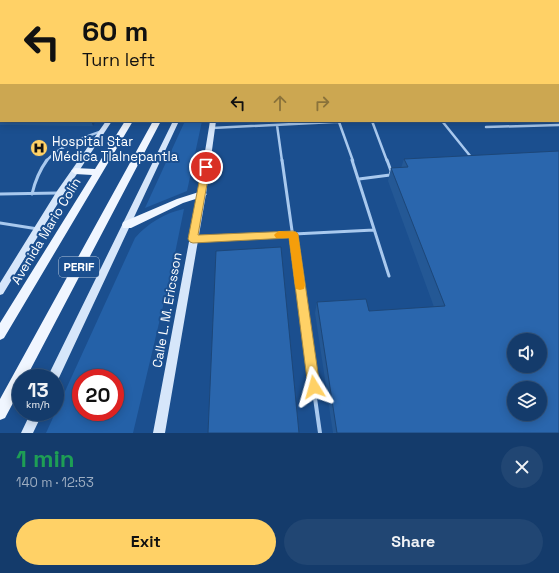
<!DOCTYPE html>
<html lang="en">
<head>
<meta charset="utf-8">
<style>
	body { margin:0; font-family:"Space Grotesk",sans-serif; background:#214673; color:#f1f3f6; height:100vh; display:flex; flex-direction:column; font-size:15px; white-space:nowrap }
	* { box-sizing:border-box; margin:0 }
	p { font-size:13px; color:#9dadc1 }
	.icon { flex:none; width:22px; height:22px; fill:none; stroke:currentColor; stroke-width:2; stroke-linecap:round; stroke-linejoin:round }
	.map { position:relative; height:433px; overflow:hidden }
	.sheet { display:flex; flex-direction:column; background:#143b6b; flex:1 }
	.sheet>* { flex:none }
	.top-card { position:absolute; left:0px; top:0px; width:559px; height:122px; box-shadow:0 2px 10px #0003,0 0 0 1px #33557e; background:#ffd166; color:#111; overflow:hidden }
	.tools { position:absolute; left:507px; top:333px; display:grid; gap:8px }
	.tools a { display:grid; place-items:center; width:40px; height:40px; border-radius:50%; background:#143b6b; box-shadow:0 2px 10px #0003,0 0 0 1px #33557e; font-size:20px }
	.speed { position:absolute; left:12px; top:369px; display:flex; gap:8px; font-size:20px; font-weight:700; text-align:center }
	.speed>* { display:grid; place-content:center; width:52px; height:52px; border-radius:50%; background:#143b6b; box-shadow:0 2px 10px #0003,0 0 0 1px #33557e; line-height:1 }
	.speed small { font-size:10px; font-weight:400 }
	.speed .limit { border:6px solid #d22; background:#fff; color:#111 }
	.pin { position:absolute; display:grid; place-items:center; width:34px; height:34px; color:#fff; margin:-17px; border:2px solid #fff; border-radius:50%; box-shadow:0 1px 4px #0007 }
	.me { position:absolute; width:44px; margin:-22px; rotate:352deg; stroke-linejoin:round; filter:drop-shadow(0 0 3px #0008) }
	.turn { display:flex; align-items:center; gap:14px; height:84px; padding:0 16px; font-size:18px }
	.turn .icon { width:52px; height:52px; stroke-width:2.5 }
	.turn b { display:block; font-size:28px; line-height:34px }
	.lanes { display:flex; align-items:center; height:38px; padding:0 16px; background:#0003; justify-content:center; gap:20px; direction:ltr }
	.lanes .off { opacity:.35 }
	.round { display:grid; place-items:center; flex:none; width:42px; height:42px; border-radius:21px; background:#214673 }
	.overview { display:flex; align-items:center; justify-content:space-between; height:68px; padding:0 16px }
	h1 { font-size:24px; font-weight:700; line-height:30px; color:#1e9e55 }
	.cta { display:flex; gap:8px; margin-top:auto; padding:8px 16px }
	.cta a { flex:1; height:46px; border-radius:24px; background:#ffd166; color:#111; font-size:16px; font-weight:700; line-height:46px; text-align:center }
	.cta a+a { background:#214673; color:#f1f3f6 }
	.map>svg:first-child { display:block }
	.green { fill:#2461a8; fill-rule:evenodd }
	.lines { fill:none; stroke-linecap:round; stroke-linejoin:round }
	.lane-far3 { stroke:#a9c9ee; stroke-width:2 }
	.lane-far2 { stroke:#a9c9ee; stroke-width:2.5 }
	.lane-far1 { stroke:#a9c9ee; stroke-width:3 }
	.lane { stroke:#a9c9ee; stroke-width:4 }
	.secondary { fill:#d6e6fa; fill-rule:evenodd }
	.primary { fill:#f0f6ff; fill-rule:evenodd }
	.wall { fill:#245895 }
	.shaded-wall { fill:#1d4779 }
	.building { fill:#2a66ad; stroke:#1d4779; fill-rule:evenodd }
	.route { fill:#ffd166; stroke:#a68842 }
	.slow { fill:#f59e0b }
	.labels { text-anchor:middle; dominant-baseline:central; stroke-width:4; stroke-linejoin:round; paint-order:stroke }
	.shield { fill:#1b4f8f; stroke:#bbcadd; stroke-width:1 }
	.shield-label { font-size:12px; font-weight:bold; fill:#fff }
	.poi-label { font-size:13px; fill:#fff; stroke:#1b4f8f; text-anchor:start }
	.street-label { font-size:13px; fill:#fff; stroke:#1b4f8f }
</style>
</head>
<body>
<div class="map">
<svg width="559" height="433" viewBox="0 0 559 433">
	<rect width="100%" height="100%" fill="#1b4f8f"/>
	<path class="green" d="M185,121H202L187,191L145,208Z
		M184,209L172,268L133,433H46L135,238C148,223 165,213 184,209ZM81,378H115V412H81Z"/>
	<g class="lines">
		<path class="lane-far3" d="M0,0H34"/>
		<path class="lane-far2" d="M372,121L387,161
			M442,121L471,157
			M339,122L353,161
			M277,125L282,161
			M486,127L559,125
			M212,128L354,121
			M46,161C61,145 82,138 102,131"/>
		<path class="lane-far1" d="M282,160L299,280
			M352,160L389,276
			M359,179L390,175L391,171L387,160
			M0,194L58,193
			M32,194C35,181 39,171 47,160
			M0,223L38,229
			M195,239L374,230"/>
		<path class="lane" d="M298,279L320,433"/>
		<path class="secondary" d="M188,0H192V1H188Z
			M0,38H1V40H0Z
			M0,45H1V47H0Z
			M558,49H559V53H558Z
			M106,121H112L63,195L3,294L0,295V283L57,191Z
			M173,121H179L57,382L55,383V378H48L49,374Z
			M210,121H216L206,194L165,433H153L198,194Z
			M31,412H43L33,433H21Z"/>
		<path class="primary" d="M199,0H205V1H199Z
			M218,0H224L217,1Z
			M125,121H133L4,338L0,340V323L92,175L75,174L71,171L75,168L95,169Z
			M153,121H161L26,378H21V388L5,418L0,420V399Z
			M202,191L207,194L205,196L183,203L131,228H123L122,225L123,222L177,199Z"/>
	</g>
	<path class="wall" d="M0,52H1V121H96L93,126L0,125Z
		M558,62H559V83L558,82Z
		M404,159L559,433H333L315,313L317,302L369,311L434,307L388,181L391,168H401Z"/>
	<path class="shaded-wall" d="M91,121H96L93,126Z"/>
	<path class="building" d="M0,52H1V113H0Z
		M559,151V433H337L317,302L366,299L369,311L445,306L391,168L408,167L404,159ZM514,340H540V366H514ZM514,388H540V414H514Z
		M281,247L299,433H208L216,251Z"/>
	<path class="route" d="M206,164L210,167L198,235L293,231L296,232L298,234L320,387L318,392L314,393L309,392L308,387L289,238L193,243L190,242L188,239L202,167Z"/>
	<path class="slow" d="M279,231L296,232L298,234L305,285L304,289L300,290L296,289L295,285L289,238H276L274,235L276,233Z"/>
	<defs>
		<g id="hospital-disc" transform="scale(0.9)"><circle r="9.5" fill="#ffd166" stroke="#1b4f8f"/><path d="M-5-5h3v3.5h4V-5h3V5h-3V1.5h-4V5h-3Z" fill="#111"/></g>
	</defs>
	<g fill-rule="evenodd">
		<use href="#hospital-disc" x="39" y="148"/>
	</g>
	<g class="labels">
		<rect class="shield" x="59" y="257" width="40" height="20" rx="3"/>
		<g class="shield-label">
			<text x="79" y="267">PERIF</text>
		</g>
		<g class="poi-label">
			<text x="52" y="141">Hospital Star<tspan x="52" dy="15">Médica Tlalnepantla</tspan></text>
		</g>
		<g class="street-label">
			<text transform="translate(46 231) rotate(-59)">Avenida Mario Colín</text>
			<text transform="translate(167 310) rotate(-80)">Calle L. M. Ericsson</text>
		</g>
	</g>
</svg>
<div class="tools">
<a><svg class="icon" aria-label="sound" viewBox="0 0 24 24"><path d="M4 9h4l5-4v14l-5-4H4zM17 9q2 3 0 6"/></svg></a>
<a><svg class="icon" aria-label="layers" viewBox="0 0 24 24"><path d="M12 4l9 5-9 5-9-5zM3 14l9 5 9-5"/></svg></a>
</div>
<div class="speed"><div>13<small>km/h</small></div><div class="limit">20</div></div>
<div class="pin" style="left:206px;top:167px;background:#d93025"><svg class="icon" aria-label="arrive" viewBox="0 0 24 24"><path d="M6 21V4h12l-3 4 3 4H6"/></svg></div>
<svg class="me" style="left:314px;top:387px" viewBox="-20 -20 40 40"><path d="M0-17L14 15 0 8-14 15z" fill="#ffd166" stroke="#fff" stroke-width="4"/></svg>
<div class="top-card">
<div class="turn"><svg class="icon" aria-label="left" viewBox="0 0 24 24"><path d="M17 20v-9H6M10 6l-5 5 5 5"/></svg><div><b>60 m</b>Turn left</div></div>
<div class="lanes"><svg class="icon" aria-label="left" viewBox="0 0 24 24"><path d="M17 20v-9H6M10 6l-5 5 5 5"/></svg><svg class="icon off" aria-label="ahead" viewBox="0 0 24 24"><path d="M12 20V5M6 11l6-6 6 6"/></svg><svg class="icon off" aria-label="right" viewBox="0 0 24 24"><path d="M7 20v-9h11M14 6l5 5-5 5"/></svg></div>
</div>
</div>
<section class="sheet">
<div class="overview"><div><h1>1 min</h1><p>140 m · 12:53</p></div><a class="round"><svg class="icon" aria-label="close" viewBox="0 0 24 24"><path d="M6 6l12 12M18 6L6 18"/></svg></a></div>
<div class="cta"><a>Exit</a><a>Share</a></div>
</section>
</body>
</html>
